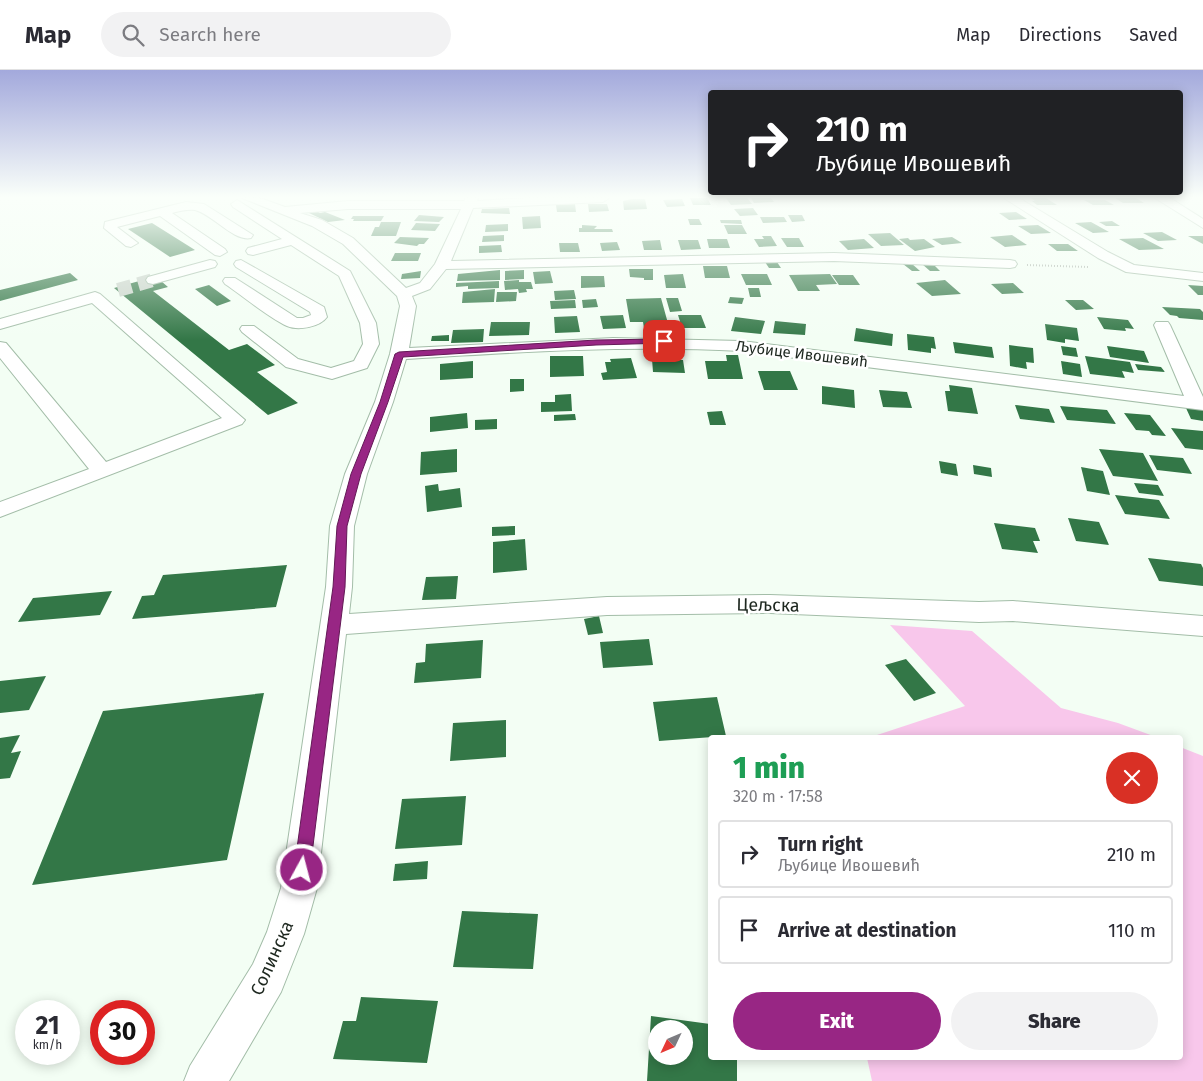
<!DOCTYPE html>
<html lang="en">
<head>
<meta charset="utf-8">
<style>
	body { margin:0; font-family:"Fira Sans",sans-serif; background:#f2f2f3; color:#2b2b33; height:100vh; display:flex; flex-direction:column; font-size:19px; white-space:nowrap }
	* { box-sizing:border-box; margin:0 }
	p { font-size:16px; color:#7c7c81 }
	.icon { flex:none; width:28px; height:28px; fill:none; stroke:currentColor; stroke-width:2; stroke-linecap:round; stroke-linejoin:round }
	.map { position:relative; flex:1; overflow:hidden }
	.sheet { position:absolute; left:708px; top:665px; width:475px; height:325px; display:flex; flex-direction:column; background:#fff; border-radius:5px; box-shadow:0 2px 12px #0003 }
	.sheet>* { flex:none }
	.top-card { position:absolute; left:708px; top:20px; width:475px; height:105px; border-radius:5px; box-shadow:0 2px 12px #0003; background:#202124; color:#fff; overflow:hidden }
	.needle { width:32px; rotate:226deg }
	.buttons { position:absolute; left:648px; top:950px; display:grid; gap:10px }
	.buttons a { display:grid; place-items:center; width:45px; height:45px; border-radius:50%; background:#fff; box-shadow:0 2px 12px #0003; font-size:25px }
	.speed { position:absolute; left:15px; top:930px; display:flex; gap:10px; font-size:25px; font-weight:700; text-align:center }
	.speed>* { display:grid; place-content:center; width:65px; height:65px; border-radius:50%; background:#fff; box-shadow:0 2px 12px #0003; line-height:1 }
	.speed small { font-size:12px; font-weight:400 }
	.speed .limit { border:8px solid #d22; background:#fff; color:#111 }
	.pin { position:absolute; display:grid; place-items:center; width:42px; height:42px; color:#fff; margin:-21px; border-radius:10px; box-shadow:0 2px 8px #0006 }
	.me { position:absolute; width:55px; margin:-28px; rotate:7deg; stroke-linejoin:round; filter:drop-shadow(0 0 4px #0008) }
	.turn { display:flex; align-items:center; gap:18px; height:105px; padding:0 25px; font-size:22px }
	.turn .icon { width:65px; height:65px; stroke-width:2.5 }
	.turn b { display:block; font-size:35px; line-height:42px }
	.round { display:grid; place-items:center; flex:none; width:52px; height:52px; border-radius:26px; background:#f2f2f3 }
	.overview { display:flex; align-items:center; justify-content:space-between; height:85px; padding:0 25px }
	h1 { font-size:30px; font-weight:800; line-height:38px; color:#1e9e55 }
	.button { display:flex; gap:10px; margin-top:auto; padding:10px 25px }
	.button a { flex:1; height:58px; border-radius:30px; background:#982684; color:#fff; font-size:20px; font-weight:800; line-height:58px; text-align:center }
	.button a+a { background:#f2f2f3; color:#2b2b33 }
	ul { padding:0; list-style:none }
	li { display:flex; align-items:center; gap:15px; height:68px; margin:0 10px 8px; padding:0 15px; border:2px solid #e1e1e2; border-radius:5px }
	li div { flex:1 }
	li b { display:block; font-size:19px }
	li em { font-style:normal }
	header { display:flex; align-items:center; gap:30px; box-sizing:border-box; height:70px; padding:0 25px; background:#fff; border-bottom:1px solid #e1e1e2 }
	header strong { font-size:24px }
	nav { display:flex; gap:28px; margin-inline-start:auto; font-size:18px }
	.search { width:350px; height:45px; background:#f2f2f3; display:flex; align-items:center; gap:12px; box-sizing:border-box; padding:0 18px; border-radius:28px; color:#7c7c81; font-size:19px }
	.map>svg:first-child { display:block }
	.green { fill:#f8c7eb }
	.building { fill:#337747; fill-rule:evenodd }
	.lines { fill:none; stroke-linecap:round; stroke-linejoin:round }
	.minor-tunnel { stroke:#c8d3c9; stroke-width:14; stroke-dasharray:14 7; stroke-linecap:butt }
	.minor-casing { stroke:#a3bda8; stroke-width:2 }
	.path { stroke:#a6b0a7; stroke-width:2; stroke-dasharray:1 2; stroke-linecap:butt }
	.minor { fill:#fff; fill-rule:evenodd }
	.route { fill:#982684; stroke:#631956 }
	.labels { text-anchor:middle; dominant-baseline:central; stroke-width:5; stroke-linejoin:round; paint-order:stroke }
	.far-street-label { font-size:15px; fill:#1d271f; stroke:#fff }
	.street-label { font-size:18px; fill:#1d271f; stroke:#fff }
</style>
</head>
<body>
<header>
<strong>Map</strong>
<div class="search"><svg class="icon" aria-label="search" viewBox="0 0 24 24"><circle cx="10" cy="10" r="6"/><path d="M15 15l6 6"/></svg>Search here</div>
<nav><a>Map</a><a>Directions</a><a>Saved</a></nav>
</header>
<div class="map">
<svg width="1203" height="1011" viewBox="0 0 1203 1011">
	<rect width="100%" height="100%" fill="#f3fef4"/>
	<path class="green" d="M890,555L972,561L1061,638L1118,653L1156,667H871L965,636Z
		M1180,677L1203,686V1011H872L867,988H1180Z"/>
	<path class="building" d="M690,128H707L711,135H693Z
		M726,128H747L752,134L731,135Z
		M751,128H771L774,132L754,133Z
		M1031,128H1046L1057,135H1037L1032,131H1035Z
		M1115,128H1136L1144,133H1123Z
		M632,129H645L647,139L624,140L623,131Z
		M682,129L685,136L667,137L663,130Z
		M1084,130H1105L1114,135H1093Z
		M575,134L576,142H557L556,135Z
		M588,134H607L609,141L589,142Z
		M509,138L510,144L481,143L482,139Z
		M753,138L758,145L740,146L734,139Z
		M316,141L320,143L325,142L345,150L328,152L309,143Z
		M1016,142L1027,149L1009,150L999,143Z
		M419,145L444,147L439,152L414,151Z
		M788,145H802L805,151L792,152Z
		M353,146H384L381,151H353L354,149H351Z
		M540,146L541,158L523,159L522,147Z
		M760,147H784L787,152L763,153Z
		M688,149H699L702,155H690Z
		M720,150H741L742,154L721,153Z
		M1112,151L1120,156H1106L1099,152Z
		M381,152H401L396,166H371L375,157H379Z
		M1091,152L1109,162L1093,163L1075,153Z
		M152,153L195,180L170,187L128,159Z
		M416,153L440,154L435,161L411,160Z
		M508,154V161L485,162L486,155Z
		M582,155L597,156L594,159H612L613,162H579V158H587H582Z
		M724,155H742L747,164H728Z
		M1038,155L1051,163L1031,164L1018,156Z
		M1162,162L1177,170L1158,171L1143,163Z
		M890,163L904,175L881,176L868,164Z
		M504,165V171L482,172L483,166Z
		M1012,165L1027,175L1005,177L990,167Z
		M762,166H771L777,176L759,177L754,169H764Z
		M1188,166H1203V174Z
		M400,167L429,168L424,174H419L417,176L394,173Z
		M952,167L962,173L942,175L932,169Z
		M781,168H799L804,177H787Z
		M908,168L910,170L924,169L935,177L915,181L899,169Z
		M1143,168L1164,179L1139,180L1119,169Z
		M707,169H727L730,178H709Z
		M864,169L874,178L848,180L839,171Z
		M660,170L662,180H644L642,171Z
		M678,170H698L701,179L681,180Z
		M617,172L620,180L602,181L600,173Z
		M559,173H578L580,182H560Z
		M1048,174H1068L1078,181H1057Z
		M501,175L502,182L479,183V176Z
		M395,183H421L418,191H391Z
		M765,192H777L781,198H769Z
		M911,193L920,201H912L903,194Z
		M932,193L940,201H930L922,194Z
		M703,196H727L730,208H705Z
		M629,199H653V210H644V208L630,207Z
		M500,200V210L457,211L458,204Z
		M524,200V209L505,210V201Z
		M421,201L420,208L401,209L402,204Z
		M550,201L553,213L535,214L533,202Z
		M70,203L78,210L0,231V220Z
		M683,204L686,218H666L664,205Z
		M741,204H767L772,215H746Z
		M830,204L837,214L816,215L820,221H798L789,205Z
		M832,205H853L860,215H839Z
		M581,206H604L605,217L581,218Z
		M150,208L161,211L168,217L153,221L229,280L247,274L275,295L257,302L298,333L268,345L114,218Z
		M519,210V212H531L533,219H526L527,222L519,223L518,219L505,220L504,211Z
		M945,210L961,224L932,226L916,213Z
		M499,211V218L468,219V216L456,217V213Z
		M1013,213L1024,223L1002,224L991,214Z
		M209,215L231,231L217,236L195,219Z
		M1188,215L1203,216V225H1198Z
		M748,218H759L761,227H750Z
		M495,219L494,232L462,233L463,222Z
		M574,220L576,229L555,230L554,221Z
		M497,222H517L516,231L496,232Z
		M730,227L744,228L742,234L728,233Z
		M661,228L669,257L644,258L643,252H630L626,229Z
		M666,228H678L682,241L670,242Z
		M596,229L598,237L583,238L582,230Z
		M575,230L576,238L551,239L550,231Z
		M1065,230H1083L1094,239L1076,240Z
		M1162,237L1200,239L1203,242V250L1179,248L1177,246L1170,245Z
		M623,245L626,258L603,259L600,246Z
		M678,245H701L706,258H682Z
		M577,246L580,262L555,263L554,247Z
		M735,247L765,251L761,264L731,261Z
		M1097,247L1128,250L1134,259L1125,258L1126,261L1104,259Z
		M775,251L806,254L805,265L773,263Z
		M491,252H530L529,265L489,266Z
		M1045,254L1077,258L1079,271L1065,269V273L1047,270Z
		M856,258L893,264L892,276L854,271Z
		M484,259L483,272L451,273L453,260Z
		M907,264L934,267L936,279L931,278V283L908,280Z
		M449,265V271H431L432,266Z
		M953,272L992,277L994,288L955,283Z
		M1009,275L1033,278L1034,293L1026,292L1027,299L1010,296Z
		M1061,276L1076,278L1078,287L1063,285Z
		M1107,276L1144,281L1149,293L1110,287Z
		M726,285H738L743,309H708L705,291H727Z
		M550,286H583L584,306L550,307Z
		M1085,286L1130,292L1134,303L1122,301L1125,308L1090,304Z
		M631,288L637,308L603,310L601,303L607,302L605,292H611L610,289Z
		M652,289L683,290L685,303L653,302Z
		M473,291V308L440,310V294Z
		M1061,291L1080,294L1082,307L1063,304Z
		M1135,294L1161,297L1165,302L1138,300Z
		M758,301H790L798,320H764Z
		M510,309H524V321L510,322Z
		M949,315L972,318L978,344L948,341L945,321H950Z
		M822,316L854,320L855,338L822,334Z
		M879,320L907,322L912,338L883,337Z
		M571,324L572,341L541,342V332H555V325Z
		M1015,335L1049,339L1055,353L1020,349Z
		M1060,336L1107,340L1116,354L1067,350Z
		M1186,338L1203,340V351L1191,349Z
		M722,341L726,355H710L707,342Z
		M467,343L468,358L430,362V347Z
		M1124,343L1150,345L1166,366L1152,365L1149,361L1136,360Z
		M575,344L576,350L554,351V345Z
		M497,349V359L475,360V350Z
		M1171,358L1203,361V380L1185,378Z
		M457,379V402L420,405L421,382Z
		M1099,379L1143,383L1158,411L1113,406Z
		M1149,385L1183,388L1192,404L1157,400Z
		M939,391L956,394L958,406L941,403Z
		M973,395L991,398L992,407L974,404Z
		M1081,397L1103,401L1110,425L1087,421Z
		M1134,413L1158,415L1164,426L1139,423Z
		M438,414L439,421L460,418L462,437L427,442L425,416Z
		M1115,425L1159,430L1170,449L1125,444Z
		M1068,448L1099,452L1109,475L1076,471Z
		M994,453L1035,458L1040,471H1033L1038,483L1002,479Z
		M515,456V465L492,466V457Z
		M525,469L527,500L493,503V472Z
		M1148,488L1201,494L1203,498V516L1159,511Z
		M287,495L276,537L132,549L142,526L154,525L163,505Z
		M458,506L456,529L422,530L426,507Z
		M112,521L100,545L18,552L33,528Z
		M599,546L603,563L588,565L584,549Z
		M649,569L653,595L603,598L600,572Z
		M483,570L481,608L414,613L416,593L425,592L426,574Z
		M906,589L936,623L914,631L885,595Z
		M46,606L29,640L0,643V611Z
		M264,623L227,790L32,815L103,641Z
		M717,627L726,666L659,671L653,632Z
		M506,650V687L450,691L453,653Z
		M20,665L11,683L21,681L10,708L0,709V668Z
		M466,726L462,775L395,779L402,729Z
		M428,791L427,809L393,811L395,794Z
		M462,841L538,844L533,899L453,897Z
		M361,927L438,931L427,993L333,989L343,951H356Z
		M651,946L710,954V988H737V1011H647ZM656,959H684V986H656Z"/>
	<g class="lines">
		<path class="minor-tunnel" d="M118,220L153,210"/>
		<g class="minor-casing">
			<path id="minor" d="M242,128H260L285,137L348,131H464L466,128H478L477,131L527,128H609L603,132L473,138L451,191L834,183L1010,190L1015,191L1017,194L1015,197L1010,198L834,191L446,199L430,219L412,226L416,236L409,278L613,268L741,271L1184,326L1154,255L1156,252H1168L1170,255L1203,327V340L741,281C629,275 518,282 406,289L393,332L367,404L354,456L352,517L349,544L607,527L770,525L979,532L1013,531L1203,546V566L1013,551L979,552L770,543L607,545L346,564L317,818L304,864L281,922L229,1011H184L190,996L253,894L267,862L281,818L326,517L330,456L345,404L375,332L390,284L400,236L397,226L343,174L312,156ZM348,139H461L435,194L420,213L406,218L353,168L322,150L300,143Z
				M1004,128H1019L1108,182L1134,195L1203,203V211L1126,202L1098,188Z
				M1155,128H1170L1203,149V158Z
				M237,130L350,201L376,253L379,274L367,298L332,309L286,297L242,262L240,259L242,256H254L298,289L331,298L354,291L363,274L360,253L339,206L291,175L253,185L248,184L246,181L248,178L282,169L233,137L231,134Z
				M186,132L204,134L253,165L251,168C234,172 212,144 195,140C187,139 180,141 172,143L225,179L227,182L220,186L215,185L160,146L117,157L138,173L131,177L126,176L104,158L105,152Z
				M210,190L215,191L217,194L215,197L153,214L148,213L146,210L148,207Z
				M241,190L324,237L327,247C320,257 298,261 287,256C269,248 243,226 225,214L223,211L225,208H235L297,248H303L311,245L310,242L236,197L234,194L236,191Z
				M95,222L100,224L245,350L242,354L0,447V432L89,399L0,288V272L6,273L106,392L222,348L92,233L0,259V249Z"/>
		</g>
		<path class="path" d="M1027,195L1088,197"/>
		<use href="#minor" class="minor"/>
	</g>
	<linearGradient id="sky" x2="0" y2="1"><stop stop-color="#a3a9dc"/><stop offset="0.47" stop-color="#fafffa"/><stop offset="1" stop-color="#fafffa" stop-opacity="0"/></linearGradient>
	<rect width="1203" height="270" fill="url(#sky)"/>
	<path class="route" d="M664,269L668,271L667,273L596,275L403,287L388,332L361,404L347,456L345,517L310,800L307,805L302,807L296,805L294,800L333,517L337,456L351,404L380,332L395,284L399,282L596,270Z"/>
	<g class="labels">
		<g class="far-street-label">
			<text transform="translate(802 284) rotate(7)">Љубице Ивошевић</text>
		</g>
		<g class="street-label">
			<text transform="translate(768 535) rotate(1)">Цељска</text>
			<text transform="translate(272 888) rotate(-66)">Солинска</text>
		</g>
	</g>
</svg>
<div class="buttons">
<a><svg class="needle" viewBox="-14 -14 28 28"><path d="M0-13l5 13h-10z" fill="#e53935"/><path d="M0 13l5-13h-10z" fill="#7c7c81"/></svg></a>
</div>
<div class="speed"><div>21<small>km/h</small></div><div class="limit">30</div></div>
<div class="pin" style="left:664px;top:271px;background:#d93025"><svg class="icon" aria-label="arrive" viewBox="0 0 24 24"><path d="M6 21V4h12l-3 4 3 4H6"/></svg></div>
<svg class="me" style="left:302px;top:800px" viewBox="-20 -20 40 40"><circle r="17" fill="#982684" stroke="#fff" stroke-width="3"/><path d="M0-11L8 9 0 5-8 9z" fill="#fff"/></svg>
<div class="top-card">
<div class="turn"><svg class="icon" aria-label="right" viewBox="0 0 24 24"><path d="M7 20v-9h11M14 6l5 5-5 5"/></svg><div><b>210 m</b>Љубице Ивошевић</div></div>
</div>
<section class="sheet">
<div class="overview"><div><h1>1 min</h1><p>320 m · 17:58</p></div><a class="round" style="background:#d93025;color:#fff"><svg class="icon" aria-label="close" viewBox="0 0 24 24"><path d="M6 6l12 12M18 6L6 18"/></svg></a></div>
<ul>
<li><svg class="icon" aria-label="right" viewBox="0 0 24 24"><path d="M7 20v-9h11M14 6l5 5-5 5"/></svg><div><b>Turn right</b><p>Љубице Ивошевић</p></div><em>210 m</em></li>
<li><svg class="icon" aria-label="arrive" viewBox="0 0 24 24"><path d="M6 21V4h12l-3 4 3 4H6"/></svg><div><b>Arrive at destination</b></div><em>110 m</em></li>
</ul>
<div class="button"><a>Exit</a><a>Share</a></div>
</section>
</div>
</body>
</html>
